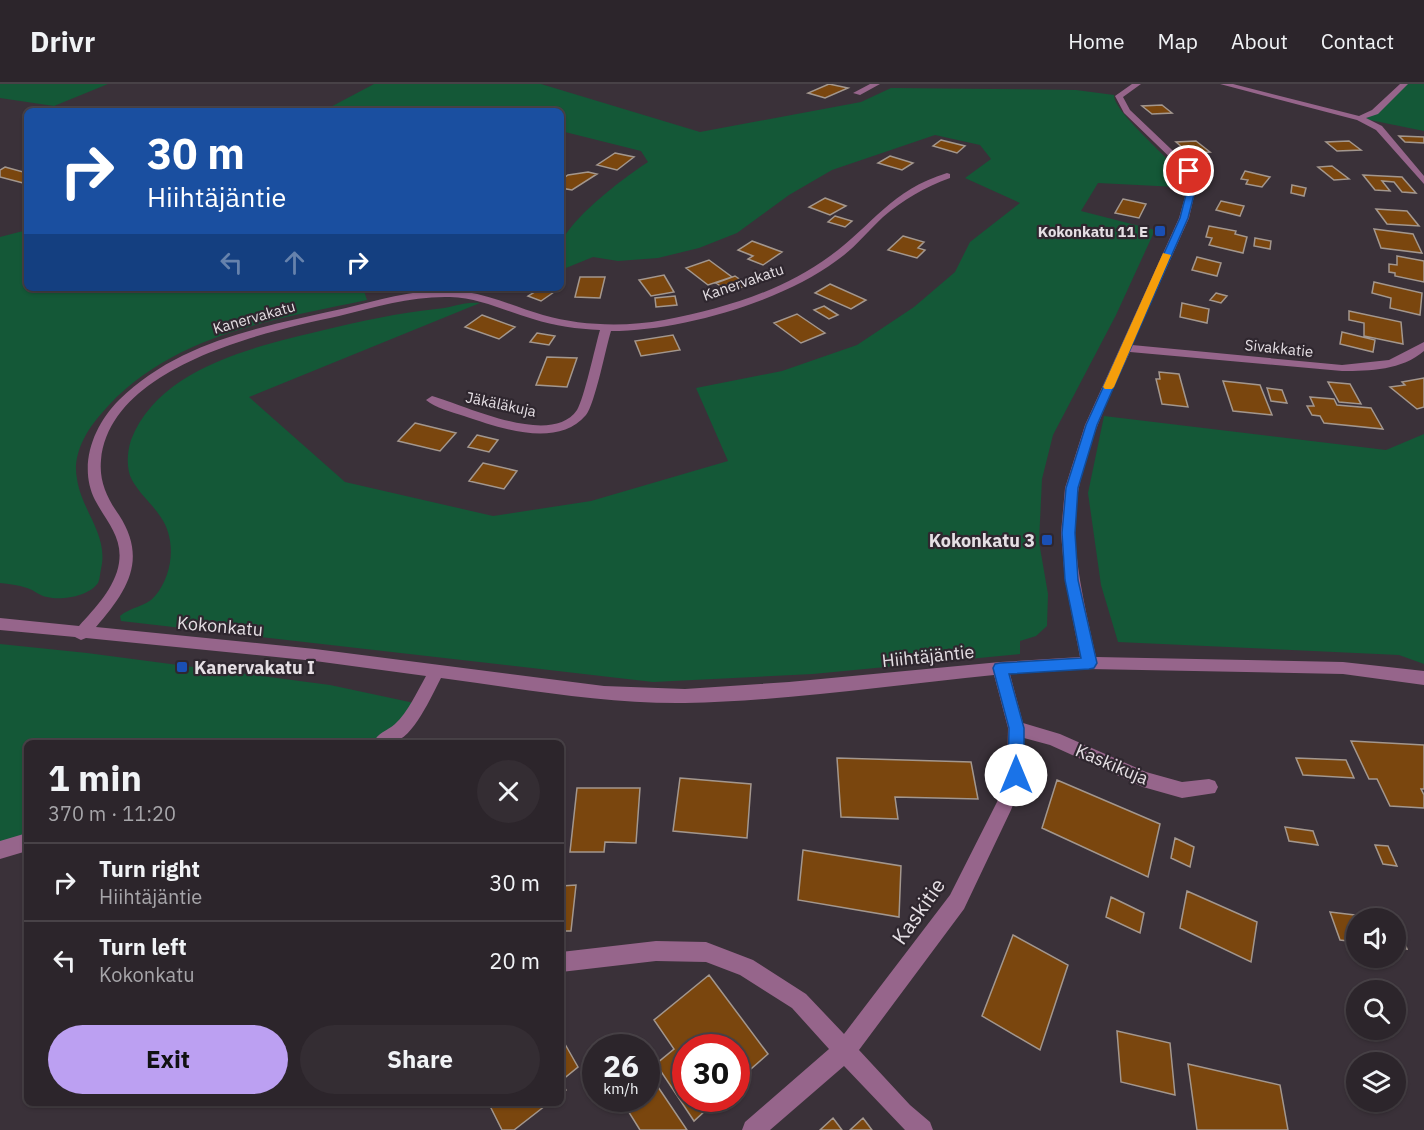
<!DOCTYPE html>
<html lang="en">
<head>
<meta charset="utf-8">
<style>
	body { margin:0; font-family:"IBM Plex Sans",sans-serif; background:#342d33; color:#f1f3f6; height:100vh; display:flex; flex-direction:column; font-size:22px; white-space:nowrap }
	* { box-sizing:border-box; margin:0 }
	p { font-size:20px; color:#a6a5a9 }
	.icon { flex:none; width:33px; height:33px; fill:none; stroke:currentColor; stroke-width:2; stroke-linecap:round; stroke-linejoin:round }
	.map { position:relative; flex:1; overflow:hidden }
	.panel { position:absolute; left:24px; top:656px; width:540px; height:366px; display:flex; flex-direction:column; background:#2c252b; border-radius:9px; box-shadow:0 2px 4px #0004,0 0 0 2px #484247 }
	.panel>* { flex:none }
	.hud { position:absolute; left:24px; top:24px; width:540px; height:183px; border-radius:9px; box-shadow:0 2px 4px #0004,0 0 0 2px #484247; background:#1a4fa0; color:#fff; overflow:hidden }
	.controls { position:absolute; left:1346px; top:824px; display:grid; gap:12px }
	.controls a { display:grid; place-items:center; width:60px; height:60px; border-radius:50%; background:#2c252b; box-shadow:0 2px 4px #0004,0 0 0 2px #484247; font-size:30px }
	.speed { position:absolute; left:582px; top:950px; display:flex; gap:12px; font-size:30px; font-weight:700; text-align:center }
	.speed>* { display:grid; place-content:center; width:78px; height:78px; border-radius:50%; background:#2c252b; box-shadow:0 2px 4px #0004,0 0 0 2px #484247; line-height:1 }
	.speed small { font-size:15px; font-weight:400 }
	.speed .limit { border:9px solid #d22; background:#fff; color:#111 }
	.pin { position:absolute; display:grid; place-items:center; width:51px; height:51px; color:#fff; margin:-26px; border:3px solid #fff; border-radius:50%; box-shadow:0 2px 6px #0007 }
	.me { position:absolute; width:66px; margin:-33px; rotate:0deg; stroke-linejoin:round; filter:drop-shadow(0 0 4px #0008) }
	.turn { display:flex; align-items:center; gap:21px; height:126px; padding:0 24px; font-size:27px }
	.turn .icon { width:78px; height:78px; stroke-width:2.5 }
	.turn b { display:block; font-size:42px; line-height:51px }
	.lanes { display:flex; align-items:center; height:57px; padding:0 24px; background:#0003; justify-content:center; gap:30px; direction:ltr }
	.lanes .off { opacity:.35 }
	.round { display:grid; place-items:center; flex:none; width:63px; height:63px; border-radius:32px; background:#342d33 }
	.headline { display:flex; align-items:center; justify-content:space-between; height:102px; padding:0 24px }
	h1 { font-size:36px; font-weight:800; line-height:45px }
	.cta { display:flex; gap:12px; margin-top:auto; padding:12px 24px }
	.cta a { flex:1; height:69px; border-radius:36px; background:#bca0f2; color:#111; font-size:24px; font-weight:800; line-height:69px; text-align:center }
	.cta a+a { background:#342d33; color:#f1f3f6 }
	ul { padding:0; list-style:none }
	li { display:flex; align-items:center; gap:18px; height:78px; padding:0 24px; border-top:2px solid #484247 }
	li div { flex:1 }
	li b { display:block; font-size:22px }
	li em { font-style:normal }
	header { display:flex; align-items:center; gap:36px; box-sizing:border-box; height:84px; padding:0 30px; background:#2c252b; border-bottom:2px solid #484247 }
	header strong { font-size:28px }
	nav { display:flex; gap:33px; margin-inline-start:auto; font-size:21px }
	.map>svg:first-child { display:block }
	.green { fill:#145837 }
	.building { fill:#7a460e; stroke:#a3978e; stroke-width:1.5 }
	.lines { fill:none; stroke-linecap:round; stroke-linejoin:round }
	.minor { fill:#96658b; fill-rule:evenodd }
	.route { fill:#1a73e8; stroke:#114b97; stroke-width:1.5 }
	.slow { fill:#f59e0b }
	.transit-dot { fill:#1a4fb4; stroke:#2f272f; stroke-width:2 }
	.labels { text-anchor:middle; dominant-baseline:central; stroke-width:4.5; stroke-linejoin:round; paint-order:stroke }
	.far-poi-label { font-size:15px; font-weight:bold; fill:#e5dfe4; stroke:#2f272f; text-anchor:end }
	.far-street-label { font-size:15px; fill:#e5dfe4; stroke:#2f272f }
	.poi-label { font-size:18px; font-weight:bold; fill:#e5dfe4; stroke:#2f272f; text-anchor:end }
	.street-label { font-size:18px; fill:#e5dfe4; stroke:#2f272f }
	.near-street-label { font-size:21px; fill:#e5dfe4; stroke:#2f272f }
</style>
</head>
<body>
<header>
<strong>Drivr</strong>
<nav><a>Home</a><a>Map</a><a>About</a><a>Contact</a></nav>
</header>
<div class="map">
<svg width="1424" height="1046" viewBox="0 0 1424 1046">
	<rect width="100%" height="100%" fill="#3a3139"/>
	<path class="green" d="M0,0H108L54,22L0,14Z
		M374,0H541L700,48L861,18L891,4L1076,6L1114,11C1114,29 1169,72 1182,93L1177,103L1098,99L1081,127L1155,146L1116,231L1053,351L1042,395L1039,458L1048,510L1047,542L1036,552L1020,557V570L813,590L653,598L121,537L120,532C130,523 146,523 155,512C173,491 177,455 160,432C152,420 139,409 132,396C126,385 127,368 131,356C159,283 257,262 324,246C361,237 398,229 436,225C451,224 465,217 480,219L249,313L345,398L493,432L591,417L728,377L696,304L782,287L857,261L914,223L955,188L970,158L1020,119L965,94L991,75L980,61L935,51L832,86L789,111L737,149L699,164L658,174L618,177L593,173L561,186C561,178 560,170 561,162C565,138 626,92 648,78L641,67L561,47V27H323Z
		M1404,0H1424V47L1360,34L1375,28Z
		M27,146V204H363L367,216C272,236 168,251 101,330C86,347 72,371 77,395C82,428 109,451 101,485C100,489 100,495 98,499C89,512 62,517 47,513C40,512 34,506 27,504C18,501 9,500 0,499V153Z
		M1104,332L1386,366L1424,350V580L1399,571L1118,558L1101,501L1088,409Z
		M0,560L87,569L330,601L419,620L382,658H27V758L0,766Z"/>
	<path class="building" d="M829,0L848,4L825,14L808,9Z
		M1162,21L1172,29L1152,30L1142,22Z
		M1399,52L1424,53V59L1405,58Z
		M941,56L965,62L957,69L933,62Z
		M1196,57L1210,68L1189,69L1176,58Z
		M1349,57L1361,66L1337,67L1326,58Z
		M615,69L634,73L617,86L597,81Z
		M890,72L913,79L902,86L878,79Z
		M1332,82L1349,95L1334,96L1318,83Z
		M5,83L27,89V100L0,93V86Z
		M1245,87L1270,93L1262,103L1246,100L1248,96L1241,95Z
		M588,88L597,90L572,106L561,104V96L568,91Z
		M1363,91L1402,93L1416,109L1402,108L1394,98L1382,97L1390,107L1375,106Z
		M1292,101L1306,104L1304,112L1291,109Z
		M825,114L846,122L830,131L809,123Z
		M1123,115L1146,120L1139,134L1115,129Z
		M1221,117L1244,122L1240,132L1216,126Z
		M1376,125L1407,127L1419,142L1387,140Z
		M835,132L852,137L845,143L828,138Z
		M1209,142L1236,147L1235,150L1247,153L1243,169L1209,161L1212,154L1206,153Z
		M1374,145L1413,150L1422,169L1381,164Z
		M903,152L924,158L918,164L925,166L917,174L888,166Z
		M1255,154L1271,157L1270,165L1254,162Z
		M752,157L782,168L763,181L748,175L753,172L738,166Z
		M1397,172L1424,177V198L1395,192V189L1389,188V180L1397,181Z
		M1197,173L1221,179L1217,192L1192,186Z
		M709,176L732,193L708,201L686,184Z
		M664,191L674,208L651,212L639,196Z
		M735,192L748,201L729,208L716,199Z
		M580,193H605L600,214L575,213Z
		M1374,198L1422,209L1420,231L1390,224L1391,214L1372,209Z
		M830,200L866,216L851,225L815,209Z
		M541,204L554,208L541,217L528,212Z
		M1216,209L1227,212L1221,219L1210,216Z
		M675,212L677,221L656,223L655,214Z
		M1182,219L1209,225L1207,239L1180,233Z
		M824,222L838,231L829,235L814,226Z
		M1349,227L1401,238L1403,260L1364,252V239L1349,236Z
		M797,230L825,249L801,259L774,239Z
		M482,231L515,243L499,255L465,243Z
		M1342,248L1375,256L1373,268L1340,260Z
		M537,249L555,252L549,261L530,258Z
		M673,251L680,266L641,272L635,257Z
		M547,273L577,274L567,303L536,301Z
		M1159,288L1179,290L1188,323L1162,320L1156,295H1160Z
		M1424,294V323L1417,325L1390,303L1405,301L1402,298Z
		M1223,297L1260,301L1272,331L1233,327Z
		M1328,298L1350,300L1361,320L1339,318Z
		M1267,304L1282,306L1287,319L1271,317Z
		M1310,313L1334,315L1337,321L1371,324L1383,345L1324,339L1320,332L1312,331L1307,322H1314Z
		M415,339L456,349L440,367L398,357Z
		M477,351L498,356L489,368L468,363Z
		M483,379L517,387L504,405L469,397Z
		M1351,657L1424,661V705H1421L1424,711V724L1390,722L1377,695H1369Z
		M837,674L971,678L978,715L895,713L898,735L841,733Z
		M1296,674L1346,676L1354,694L1303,691Z
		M680,694L751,700L747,754L673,747Z
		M1057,696L1160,740L1148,793L1042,744Z
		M577,704H640L636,759L605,758L604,768H570Z
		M1285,743L1313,747L1318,761L1289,757Z
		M1175,754L1194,763L1190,783L1171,774Z
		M1375,761L1388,762L1397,782L1383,780Z
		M803,766L901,782L899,833L798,816Z
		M576,801L571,847H561V802Z
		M1187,807L1257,838L1251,878L1180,844Z
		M1111,813L1144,829L1140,849L1106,833Z
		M1330,828L1380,834H1356V858L1340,856Z
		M1395,836H1396L1407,865L1395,863Z
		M1013,851L1068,881L1040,966L982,932Z
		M709,891L768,970L736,998V963H686V1014H719L694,1037L656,980L674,965L654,936Z
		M1117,947L1170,959L1175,1011L1121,998Z
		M561,953L578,983L561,997L566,1006L561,1010Z
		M1188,980L1280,1001L1288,1046H1197Z
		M654,997L687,1046H640L625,1022L634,1014H646V1003Z
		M488,1018H550L514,1046H502Z
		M833,1034L842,1046H820Z
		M863,1034L872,1046H850Z"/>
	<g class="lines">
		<path class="minor" d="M870,0H880L860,11L853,9Z
			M1132,0H1141L1123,13L1130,26L1192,85L1197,99L1189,134L1132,261L1342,281L1389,276L1424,258V267C1402,286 1370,287 1342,287L1130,268C1104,325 1073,386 1075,451C1077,492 1087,532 1096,573L1343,578L1424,587V601L1343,590L1089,585L1010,590L1023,639L1060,650L1146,688L1182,698L1209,695L1215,697L1218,703L1215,709L1182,714L1143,703L1050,661L1024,654L1025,691L1011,726L964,825L859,966L910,1021L930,1038L933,1046H905L844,982L770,1046H742L745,1038L829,965L792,924L740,891L706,878L656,877L561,888V868L656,857L706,858L753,876L806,910L844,950L950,811L997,718L1007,691L1008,644L994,591C892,601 788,617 685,619C604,620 522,605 441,594C432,611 413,655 393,658C387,660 380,658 374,658C377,649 387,647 395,640C408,628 417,608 426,592L315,577L86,554L81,556L75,553L0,546V534L79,542C95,524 115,504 119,479C123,453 106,437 95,416C78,382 93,342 119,316C180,256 266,242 346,224C385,214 426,202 466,208C493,212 518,224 543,231C582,242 625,243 664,236C722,225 783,207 830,172C873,141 891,106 947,89L950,90V94C925,103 903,116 883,133C867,148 854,165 836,177C781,218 680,247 611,247C606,263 595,320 586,331C557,365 500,344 464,332C452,328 435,324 426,316L432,312C465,321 551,364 577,326C584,315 595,263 600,246C577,245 555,242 533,235C505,227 480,214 450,213C412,212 375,223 339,232C264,248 110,282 101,376C99,397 107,414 119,431C148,476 127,507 96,543L315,565L604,602L685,605L789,598L1000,578L1080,573L1065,496L1061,449L1065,404L1085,341L1179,134L1189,99L1185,88L1124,29L1115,12Z
			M1220,0H1233L1359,32L1372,26L1400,0H1408L1378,30L1366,34L1382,42L1424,92V100L1376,46L1357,36Z
			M27,749V767L0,775V757Z"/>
	</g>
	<path class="route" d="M1189,85L1193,87L1197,99L1188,134L1097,341L1078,404L1075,449L1078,496L1097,579L1094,584L1089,585L1009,590L1024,644V691L1022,696L1016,698L1011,696L1008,691L1009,644L993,584L995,580L1000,579L1081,574L1065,496L1062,449L1066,404L1086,341L1180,134L1189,99L1185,87Z"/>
	<path class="slow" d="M1163,169L1171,171L1114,303L1112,305H1105L1103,303Z"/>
	<g class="transit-dot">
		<rect x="1154" y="141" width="12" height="12" rx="3"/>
		<rect x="1041" y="450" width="12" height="12" rx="3"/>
		<rect x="176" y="577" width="12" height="12" rx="3"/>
	</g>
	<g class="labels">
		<g class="far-poi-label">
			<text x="1148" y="147">Kokonkatu 11 E</text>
		</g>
		<g class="far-street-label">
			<text transform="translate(743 198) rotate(-19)">Kanervakatu</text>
			<text transform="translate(254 233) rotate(-16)">Kanervakatu</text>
			<text transform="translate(1279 264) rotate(6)">Sivakkatie</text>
			<text transform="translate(501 320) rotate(12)">Jäkäläkuja</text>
		</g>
		<g class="poi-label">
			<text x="1035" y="456">Kokonkatu 3</text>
			<text x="194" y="583" text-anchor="start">Kanervakatu I</text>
		</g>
		<g class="street-label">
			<text transform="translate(220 542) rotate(5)">Kokonkatu</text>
			<text transform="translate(928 572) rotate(-6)">Hiihtäjäntie</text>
			<text transform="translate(1112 680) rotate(23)">Kaskikuja</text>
		</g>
		<g class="near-street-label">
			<text transform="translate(918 827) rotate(-55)">Kaskitie</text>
		</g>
	</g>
</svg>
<div class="controls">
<a><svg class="icon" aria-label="sound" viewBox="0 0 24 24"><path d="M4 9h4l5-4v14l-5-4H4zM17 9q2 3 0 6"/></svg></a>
<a><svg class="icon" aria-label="search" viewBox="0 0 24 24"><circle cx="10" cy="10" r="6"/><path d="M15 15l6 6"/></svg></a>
<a><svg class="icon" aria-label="layers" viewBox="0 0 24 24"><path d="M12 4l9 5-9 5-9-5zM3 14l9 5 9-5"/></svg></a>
</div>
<div class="speed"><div>26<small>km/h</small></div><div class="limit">30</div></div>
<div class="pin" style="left:1189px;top:87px;background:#d93025"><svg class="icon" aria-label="arrive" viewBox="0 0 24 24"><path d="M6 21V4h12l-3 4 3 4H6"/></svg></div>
<svg class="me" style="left:1016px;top:691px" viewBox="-20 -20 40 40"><circle r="19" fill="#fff"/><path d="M0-13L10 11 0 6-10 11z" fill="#1a73e8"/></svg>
<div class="hud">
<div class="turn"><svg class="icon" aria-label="right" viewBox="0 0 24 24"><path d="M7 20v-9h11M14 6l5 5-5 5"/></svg><div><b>30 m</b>Hiihtäjäntie</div></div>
<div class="lanes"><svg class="icon off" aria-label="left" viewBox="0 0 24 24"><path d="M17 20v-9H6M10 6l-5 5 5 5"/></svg><svg class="icon off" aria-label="ahead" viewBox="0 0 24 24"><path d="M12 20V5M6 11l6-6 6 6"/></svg><svg class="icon" aria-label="right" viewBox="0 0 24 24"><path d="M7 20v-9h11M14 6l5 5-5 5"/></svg></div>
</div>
<section class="panel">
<div class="headline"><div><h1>1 min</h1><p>370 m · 11:20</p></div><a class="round"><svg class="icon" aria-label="close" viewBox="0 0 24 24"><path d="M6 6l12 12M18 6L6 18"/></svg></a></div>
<ul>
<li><svg class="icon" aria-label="right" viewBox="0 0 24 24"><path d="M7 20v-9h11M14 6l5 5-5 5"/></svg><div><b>Turn right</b><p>Hiihtäjäntie</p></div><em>30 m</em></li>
<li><svg class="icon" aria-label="left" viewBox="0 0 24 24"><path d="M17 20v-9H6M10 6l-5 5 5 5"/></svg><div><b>Turn left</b><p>Kokonkatu</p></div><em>20 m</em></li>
</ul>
<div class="cta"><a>Exit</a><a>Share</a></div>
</section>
</div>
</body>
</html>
